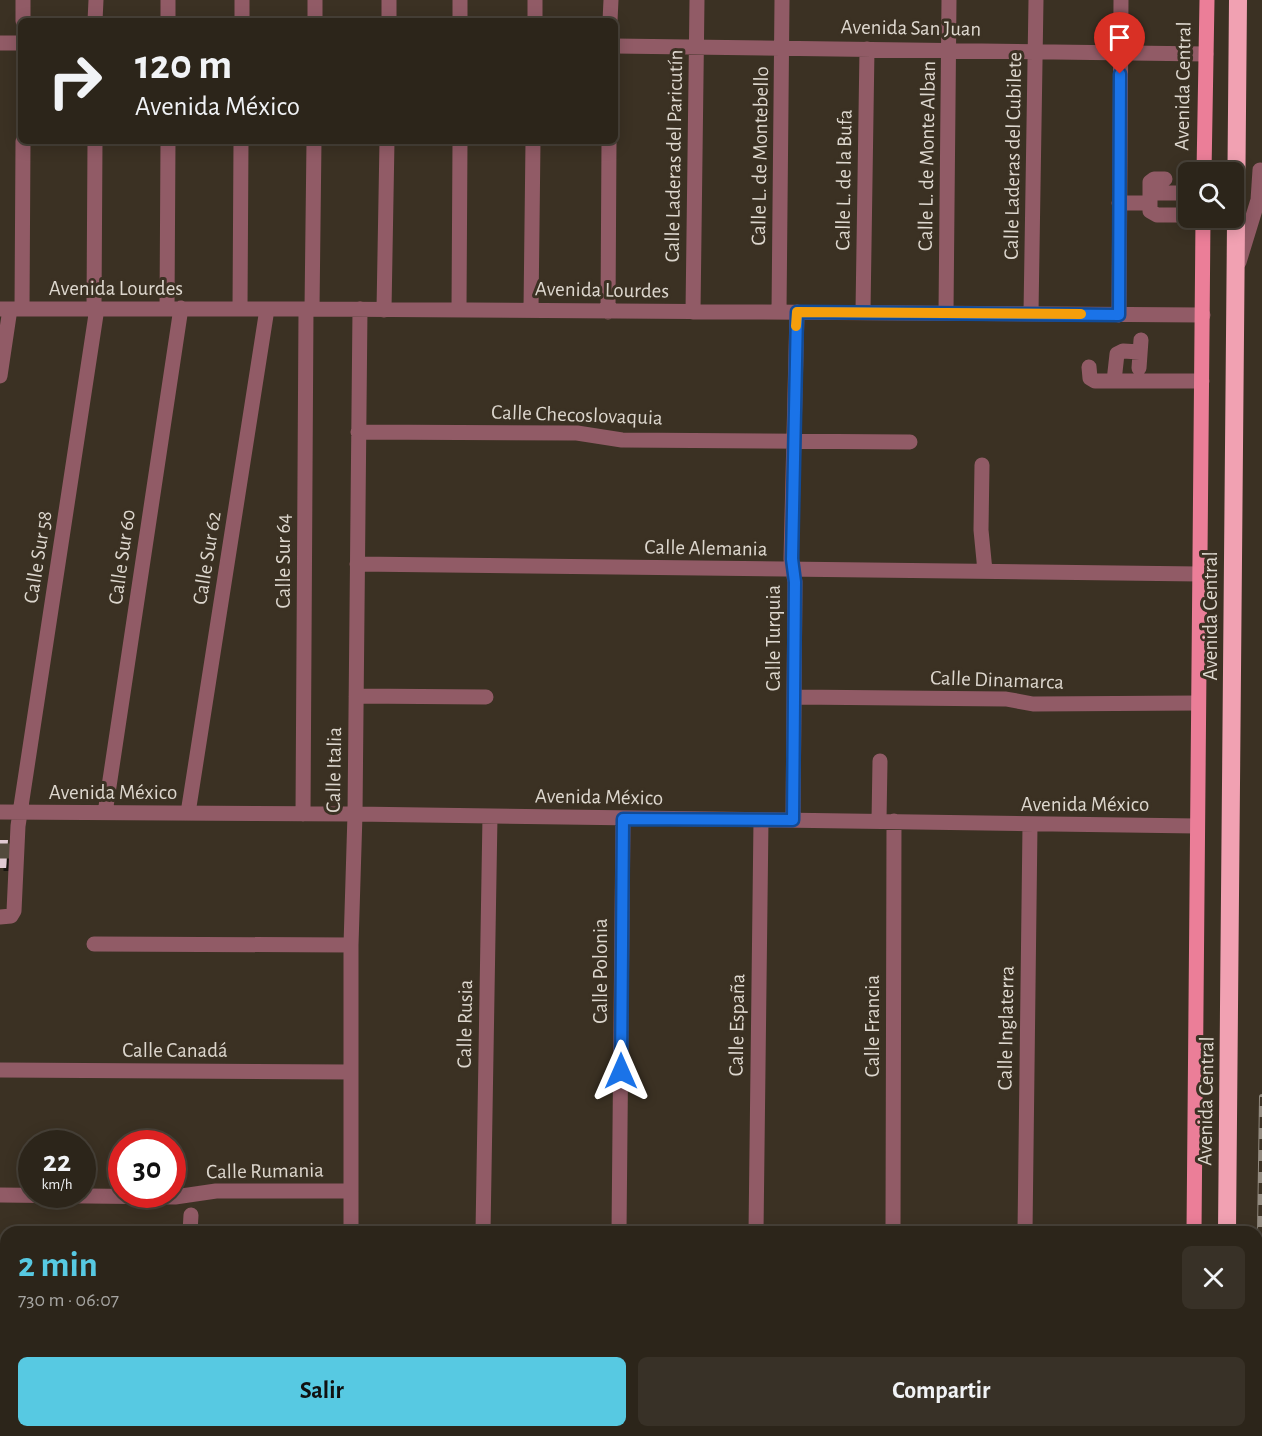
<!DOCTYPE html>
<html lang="es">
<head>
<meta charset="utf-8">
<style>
	body { margin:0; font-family:"Alegreya Sans",sans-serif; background:#383127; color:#f1f3f6; height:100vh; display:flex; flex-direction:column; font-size:22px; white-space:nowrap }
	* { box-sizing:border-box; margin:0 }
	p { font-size:20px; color:#a6a5a2 }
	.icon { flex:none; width:33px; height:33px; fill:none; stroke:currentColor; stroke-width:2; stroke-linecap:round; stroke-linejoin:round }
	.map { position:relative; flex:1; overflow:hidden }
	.sheet { position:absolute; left:0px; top:1226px; width:1263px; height:212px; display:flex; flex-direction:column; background:#2c251a; border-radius:18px 18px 0 0; box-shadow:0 3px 15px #0003,0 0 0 2px #484239 }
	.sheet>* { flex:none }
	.hud { position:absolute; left:18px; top:18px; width:600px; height:126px; border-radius:9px; box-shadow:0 3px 15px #0003,0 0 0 2px #484239; background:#2c251a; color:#f1f3f6; overflow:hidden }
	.controls { position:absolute; left:1178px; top:162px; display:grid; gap:12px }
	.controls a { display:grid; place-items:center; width:66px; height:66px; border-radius:9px; background:#2c251a; box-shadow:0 3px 15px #0003,0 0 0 2px #484239; font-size:30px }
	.speed { position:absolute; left:18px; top:1130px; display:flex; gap:12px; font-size:30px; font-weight:700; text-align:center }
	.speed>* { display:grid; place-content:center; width:78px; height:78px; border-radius:50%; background:#2c251a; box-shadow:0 3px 15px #0003,0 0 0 2px #484239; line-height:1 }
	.speed small { font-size:15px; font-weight:400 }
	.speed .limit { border:9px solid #d22; background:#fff; color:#111 }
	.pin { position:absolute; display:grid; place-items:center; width:51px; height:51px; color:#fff; margin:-62px -26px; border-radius:50% 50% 50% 0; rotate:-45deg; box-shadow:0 0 6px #0007 }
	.pin .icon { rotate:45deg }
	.me { position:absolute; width:66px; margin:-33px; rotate:0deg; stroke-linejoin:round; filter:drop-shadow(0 0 4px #0008) }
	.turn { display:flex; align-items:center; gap:21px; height:126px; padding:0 18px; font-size:27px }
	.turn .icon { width:78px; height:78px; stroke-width:2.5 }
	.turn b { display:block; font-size:42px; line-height:51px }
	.round { display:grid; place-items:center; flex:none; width:63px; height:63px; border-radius:9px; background:#383127 }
	.summary { display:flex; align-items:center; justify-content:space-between; height:102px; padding:0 18px }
	h1 { font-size:36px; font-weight:700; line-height:45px; color:#57c9e2 }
	.button { display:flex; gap:12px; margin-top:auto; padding:12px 18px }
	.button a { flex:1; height:69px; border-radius:9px; background:#57c9e2; color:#111; font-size:24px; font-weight:700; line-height:69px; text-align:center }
	.button a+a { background:#383127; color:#f1f3f6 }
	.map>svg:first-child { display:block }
	.building { fill:#e1cad3; filter:url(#shadow) }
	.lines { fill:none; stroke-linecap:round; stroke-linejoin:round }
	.minor-tunnel { stroke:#534a3d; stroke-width:15; stroke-dasharray:15 8; stroke-linecap:butt }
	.minor { stroke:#915b66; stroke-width:15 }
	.major { stroke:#eb7e98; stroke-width:15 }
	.highway { stroke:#f1a1b2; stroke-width:18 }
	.rail-casing { stroke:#928a7f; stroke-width:6 }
	.rail { stroke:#3b3123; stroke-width:4; stroke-dasharray:11; stroke-linecap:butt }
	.route-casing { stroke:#114b97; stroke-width:15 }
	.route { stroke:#1a73e8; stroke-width:10 }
	.slow { stroke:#f59e0b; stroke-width:10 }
	.labels { text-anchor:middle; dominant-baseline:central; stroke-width:6; stroke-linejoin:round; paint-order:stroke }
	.street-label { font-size:21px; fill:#ddd7ce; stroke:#3b3123 }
</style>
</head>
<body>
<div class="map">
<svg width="1262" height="1436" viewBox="0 0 1262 1436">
	<defs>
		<filter id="shadow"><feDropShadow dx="3.5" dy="6" stdDeviation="0" flood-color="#0009"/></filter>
	</defs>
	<rect width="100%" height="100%" fill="#3b3123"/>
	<path class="building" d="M0,840H8L6,868H0Z"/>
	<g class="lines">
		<path class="minor-tunnel" d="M0,851H11"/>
		<path class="minor" d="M23,0V21
			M168,0V21
			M95,21L96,0
			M242,21V0
			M315,21V0
			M389,21V0
			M460,21V0
			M535,21V0
			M610,21L611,0
			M0,43H21
			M615,46L1206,54
			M1165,179H1154L1150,182V211L1157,215H1188
			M1150,193H1188
			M1119,203H1150
			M1239,262L1258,200L1260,170
			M94,308L95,141
			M0,309H312L1203,315
			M22,309L23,141
			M167,309L168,141
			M240,309L241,141
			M312,309L314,141
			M459,309L460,141
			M384,310L387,141
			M531,310L533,141
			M863,311L867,49
			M608,312L609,141
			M693,312L697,0
			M779,312L782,0
			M946,312L949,0
			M1031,313L1036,0
			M1119,315L1121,0
			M1089,367L1090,378L1095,381H1202
			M1139,368L1141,340
			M0,376L10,309
			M1114,381L1117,354L1123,351L1140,352
			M358,432L577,433L622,440L910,442
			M982,465L981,530L985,571
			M357,564L1199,574
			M356,696L486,697
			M795,697L1006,699L1033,704L1198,703
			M0,812L355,814L1197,826
			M105,813L181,308
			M188,813L267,309
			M303,814L306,309
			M793,820L795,582L791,559L797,312
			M879,821L880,761
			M0,917L11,916L14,911L18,826L97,308
			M94,944L351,945
			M0,1070L351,1072
			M0,1195L175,1197L216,1191H351
			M190,1232L191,1215
			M351,1232V945L355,814L360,309
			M483,1232L490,816
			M619,1232L623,819
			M756,1232L761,820
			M893,1232L894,821
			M1025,1232L1030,825
			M0,1315H6
			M1241,1431L1248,1436
			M69,1436V1431
			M165,1436V1431
			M258,1436V1431
			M350,1436V1431
			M445,1436V1431
			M536,1436V1431
			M630,1436V1431
			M724,1436V1431
			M817,1436V1431
			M911,1436V1431
			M1005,1436V1431
			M1100,1436V1431"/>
		<path class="major" d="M1204,172L1207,0
			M1194,1232L1203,218
			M1191,1436V1431"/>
		<path class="highway" d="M1227,1232L1238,0
			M1224,1436V1431"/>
		<g class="rail-casing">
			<path id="rail" d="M1257,1436L1262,1097"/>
		</g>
		<use href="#rail" class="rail"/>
	</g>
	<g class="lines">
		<g class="route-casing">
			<path id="route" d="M621,1071L623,819L793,820L795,582L792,559L797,312L1119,315L1120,74"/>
		</g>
		<use href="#route" class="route"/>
		<path class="slow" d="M796,326L797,312L1081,314"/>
	</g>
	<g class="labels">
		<g class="street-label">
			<text transform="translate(911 28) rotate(1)">Avenida San Juan</text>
			<text transform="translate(1183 86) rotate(-89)">Avenida Central</text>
			<text transform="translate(674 156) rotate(-89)">Calle Laderas del Paricutín</text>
			<text transform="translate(760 156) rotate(-89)">Calle L. de Montebello</text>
			<text transform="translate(927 156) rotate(-89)">Calle L. de Monte Alban</text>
			<text transform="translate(1013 156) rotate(-89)">Calle Laderas del Cubilete</text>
			<text transform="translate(844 180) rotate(-89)">Calle L. de la Bufa</text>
			<text x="116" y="288">Avenida Lourdes</text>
			<text transform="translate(602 290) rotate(1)">Avenida Lourdes</text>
			<text transform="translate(577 415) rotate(2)">Calle Checoslovaquia</text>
			<text transform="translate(706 548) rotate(1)">Calle Alemania</text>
			<text transform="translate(38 557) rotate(-81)">Calle Sur 58</text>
			<text transform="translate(122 557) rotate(-82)">Calle Sur 60</text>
			<text transform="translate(207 558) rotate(-81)">Calle Sur 62</text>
			<text transform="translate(283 561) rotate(-90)">Calle Sur 64</text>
			<text transform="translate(1210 616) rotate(-90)">Avenida Central</text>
			<text transform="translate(773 638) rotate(-90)">Calle Turquia</text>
			<text transform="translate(997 680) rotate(2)">Calle Dinamarca</text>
			<text transform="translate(334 770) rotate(-89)">Calle Italia</text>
			<text x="113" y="792">Avenida México</text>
			<text transform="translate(599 797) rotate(1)">Avenida México</text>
			<text x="1085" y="804">Avenida México</text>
			<text transform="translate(600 971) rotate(-90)">Calle Polonia</text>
			<text transform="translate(465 1024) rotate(-89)">Calle Rusia</text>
			<text transform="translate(737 1025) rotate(-89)">Calle España</text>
			<text transform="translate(872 1026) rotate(-90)">Calle Francia</text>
			<text transform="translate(1006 1028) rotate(-89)">Calle Inglaterra</text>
			<text x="175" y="1050">Calle Canadá</text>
			<text transform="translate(1206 1101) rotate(-89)">Avenida Central</text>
			<text transform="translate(265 1171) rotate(-1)">Calle Rumania</text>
		</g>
	</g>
</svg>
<div class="controls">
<a><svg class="icon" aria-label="search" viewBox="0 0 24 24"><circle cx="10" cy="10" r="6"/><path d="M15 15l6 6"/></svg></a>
</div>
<div class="speed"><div>22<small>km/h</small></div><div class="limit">30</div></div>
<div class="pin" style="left:1120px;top:74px;background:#d93025"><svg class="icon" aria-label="arrive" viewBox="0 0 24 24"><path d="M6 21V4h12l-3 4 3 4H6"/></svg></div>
<svg class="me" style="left:621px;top:1071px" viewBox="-20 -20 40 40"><path d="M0-17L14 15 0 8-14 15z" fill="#1a73e8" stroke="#fff" stroke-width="4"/></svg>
<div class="hud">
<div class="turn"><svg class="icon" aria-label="right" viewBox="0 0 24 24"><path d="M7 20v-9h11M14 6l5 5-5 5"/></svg><div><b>120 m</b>Avenida México</div></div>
</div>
<section class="sheet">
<div class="summary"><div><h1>2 min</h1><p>730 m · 06:07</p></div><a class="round"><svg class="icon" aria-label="close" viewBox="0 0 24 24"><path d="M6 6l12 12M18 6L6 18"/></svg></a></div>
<div class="button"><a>Salir</a><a>Compartir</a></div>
</section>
</div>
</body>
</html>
